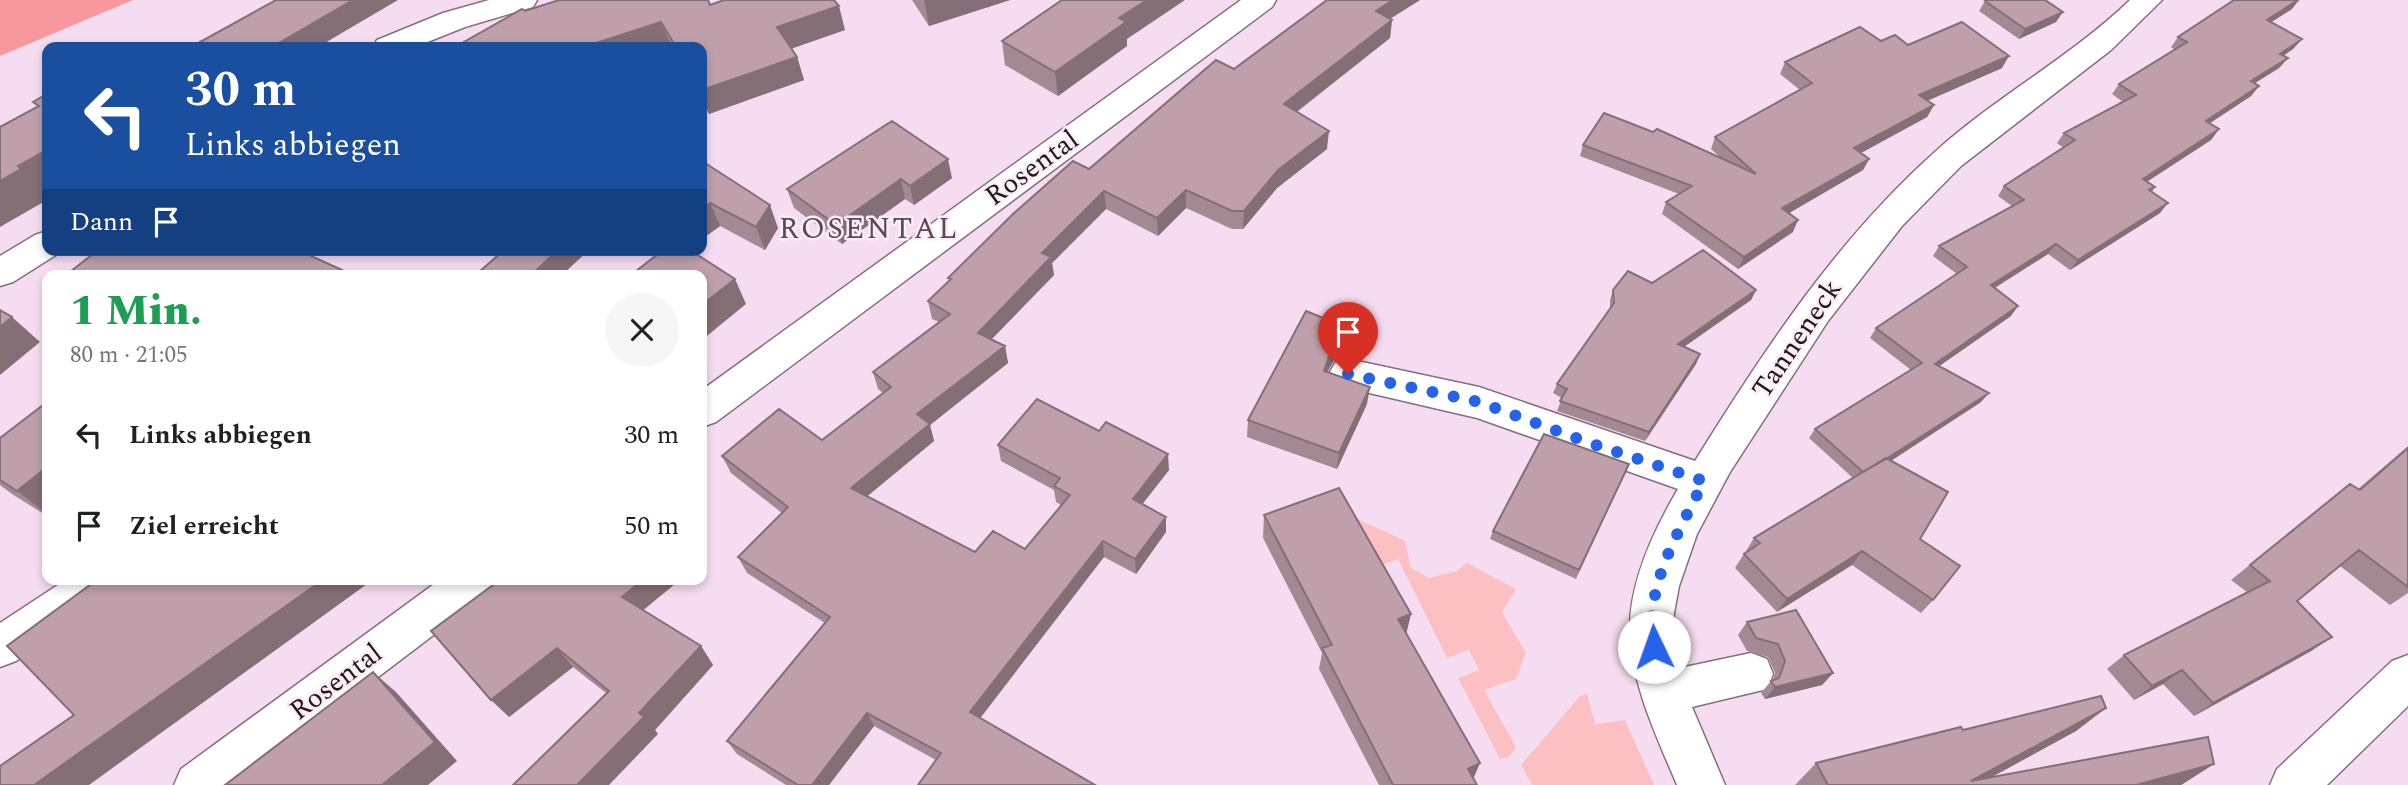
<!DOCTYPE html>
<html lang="de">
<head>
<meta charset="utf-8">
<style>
	body { margin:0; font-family:Spectral,serif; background:#f6f6f6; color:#202124; height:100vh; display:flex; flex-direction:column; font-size:26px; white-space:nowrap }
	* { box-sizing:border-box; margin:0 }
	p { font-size:23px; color:#757577 }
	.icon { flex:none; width:38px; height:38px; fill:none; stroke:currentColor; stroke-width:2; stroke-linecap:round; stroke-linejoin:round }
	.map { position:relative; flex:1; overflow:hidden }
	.sheet { position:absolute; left:42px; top:270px; width:665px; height:315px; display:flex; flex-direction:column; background:#fff; border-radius:14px; box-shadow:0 4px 10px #0003 }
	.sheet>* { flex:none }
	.guide { position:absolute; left:42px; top:42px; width:665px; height:214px; border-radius:14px; box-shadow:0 4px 10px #0003; background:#1a4fa0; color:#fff; overflow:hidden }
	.pin { position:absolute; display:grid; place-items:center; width:60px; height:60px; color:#fff; margin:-72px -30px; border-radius:50% 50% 50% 0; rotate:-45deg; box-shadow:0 0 7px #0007 }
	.pin .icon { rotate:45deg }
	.me { position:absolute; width:77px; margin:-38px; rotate:357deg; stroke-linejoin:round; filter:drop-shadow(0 0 5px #0008) }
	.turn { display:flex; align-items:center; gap:24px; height:147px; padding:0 28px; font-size:32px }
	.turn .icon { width:91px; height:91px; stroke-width:2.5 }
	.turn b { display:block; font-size:49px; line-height:60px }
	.then { display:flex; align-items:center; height:66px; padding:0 28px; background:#0003; gap:14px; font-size:26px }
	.round { display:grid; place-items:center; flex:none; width:74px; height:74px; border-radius:37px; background:#f6f6f6 }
	.headline { display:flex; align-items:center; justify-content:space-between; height:119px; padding:0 28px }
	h1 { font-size:42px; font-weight:800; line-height:52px; color:#1e9e55 }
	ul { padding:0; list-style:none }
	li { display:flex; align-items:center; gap:21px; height:91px; padding:0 28px }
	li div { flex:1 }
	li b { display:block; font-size:26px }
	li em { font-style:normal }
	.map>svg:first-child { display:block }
	.green { fill:#fcc0c2 }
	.forest { fill:#f6989d }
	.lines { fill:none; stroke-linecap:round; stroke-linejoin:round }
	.minor-casing { stroke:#856e80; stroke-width:3 }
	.minor { fill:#fff; fill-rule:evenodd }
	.wall { fill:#a38992 }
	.shaded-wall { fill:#856f77 }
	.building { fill:#be9faa; stroke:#856f77; stroke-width:2 }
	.route { stroke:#2563eb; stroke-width:12; stroke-dasharray:0 21.6 }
	.labels { text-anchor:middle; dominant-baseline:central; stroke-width:5; stroke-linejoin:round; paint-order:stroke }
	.street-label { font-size:28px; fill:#21181f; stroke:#fdedf9 }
	.neighbourhood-label { font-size:30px; letter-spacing:2px; fill:#5d4859; stroke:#fdedf9 }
</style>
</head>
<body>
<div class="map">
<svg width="2408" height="785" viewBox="0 0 2408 785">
	<rect width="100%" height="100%" fill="#f6dcf0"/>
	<path class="green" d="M1334,508L1405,541L1411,568L1429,578L1457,571L1467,563L1516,589L1502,612L1526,653L1516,679L1484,690L1516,747L1509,757L1500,759L1458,678L1479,670L1469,650L1447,658L1398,559L1370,570Z
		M1587,694L1595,724L1625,720L1654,785H1532L1521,765L1580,696Z"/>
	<path class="forest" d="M0,0H133L0,56Z"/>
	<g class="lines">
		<g class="minor-casing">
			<path id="minor" d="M489,0H537L533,7L465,27L415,47H373L377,40L443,13Z
				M1241,0H1276L1272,7L716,422L702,427V390Z
				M2130,0H2162L2111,50L1961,166L1902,226L1828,321L1730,472L1697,534L1679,586L1674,613L1673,632L1680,668L1751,653L1767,659L1773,674L1767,689L1692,707L1725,785H1677C1657,737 1631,684 1630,631C1629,582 1654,530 1678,489L1477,418L1335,385L1329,374L1335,363L1348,359L1479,387L1695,461C1764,350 1838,238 1936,151C1997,96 2071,57 2130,0Z
				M47,231V250H61L59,253L13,282L0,286V256L35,235Z
				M67,579H124L118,592L16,661L0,667V623Z
				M441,579H496L490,592L236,785H174L181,769Z
				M2408,655V706L2327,785H2270L2277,769L2392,661Z"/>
		</g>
		<use href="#minor" class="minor"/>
	</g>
	<path class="wall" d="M912,0H1010L929,26Z
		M1327,0H1420L1390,19L1392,20L1390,38L1297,112L1327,149L1277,188L1243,229H1232L1186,208L1158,236L1106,209L1052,263L1054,275L991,340L1005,346L1008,363L930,425L934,441L867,496L975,552L1025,549L1061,505L1056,502L1054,490L1001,461L998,445L1169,470L1142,504L1166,532L1136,574L1104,557L936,760L874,726L829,785H786L737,754L727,741L825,623L747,573L738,557L782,513L731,473L722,456L822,440L883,393L878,389L873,372L939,322L932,319L928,301L949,281L948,278L1089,169L1234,69Z
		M1985,1L2056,22L2019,39L1979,11Z
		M710,5L845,30L791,48L797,57L804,80L709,114L702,101V47H672L671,45L664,47H455L525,11Z
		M2292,9L2271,22L2302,39L2293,49L2283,56L2288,58L2279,68L2255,83L2259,86L2251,96L2210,123L2219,129L2211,140L2147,182L2155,187L2152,192L2160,213L2070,270L2048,254L1995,288L2011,316L1939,366L1981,402L1891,461L1920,539L1933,600L1921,613L1852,565L1777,612L1735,568L1744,554L1747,552L1746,551L1754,538L1853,478L1809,438L1815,429L1911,370L1870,338L1876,328L1957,274L1933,256L1939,246L2012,206L1998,196L2004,186L2064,148L2057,143L2064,133L2123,102L2112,94L2119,84L2175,50L2171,47L2178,37Z
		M1127,39V46L1058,96L1005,65L1002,41Z
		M1881,41L1908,45L2002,68L1927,101L1934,105L1927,117L1861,153L1869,159L1863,170L1789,213L1793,232L1738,269L1662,214L1666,202L1679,194L1580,156L1583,145L1721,158L1711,149L1715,137L1800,90L1780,74L1785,62Z
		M892,121L952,178L914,205L905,199L842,244L794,208L787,189Z
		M702,161L778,228L765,250L720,226L702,239Z
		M1652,283L1756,290L1751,300L1684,346L1700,354L1696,364L1645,441L1557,411L1562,398L1553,393L1557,384L1610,308V300L1613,290Z
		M1348,321L1346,338L1327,372L1367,404L1337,469L1247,437L1248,420L1333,322Z
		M47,402V516L12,494L0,485V438Z
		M2408,446V593L2390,605L2340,566L2297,601L2332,637L2311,651L2194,716L2163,684L2134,700L2107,669L2124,655L2247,592L2231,580L2350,484L2358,489Z
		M1629,464L1576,579L1490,539L1493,531Z
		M1264,515L1406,633L1477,785H1379L1319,669L1322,653L1263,538Z
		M501,579H681L643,610L701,646L713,665L655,730L658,734L573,667L509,717Z
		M1747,622L1833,673L1822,685L1765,699L1761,693L1771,681L1773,680L1775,673L1768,657L1747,651L1738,635Z
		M2106,708L2076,731L1990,778L2214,764L2181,785H1795L1816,763L1963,730Z"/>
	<path class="shaded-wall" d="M353,0H398L318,47H272Z
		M924,0H1010L929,26Z
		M1147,0H1185L1127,39V46L1058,96L1055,72L1119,18Z
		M1393,0H1420L1373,29L1376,11Z
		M2298,0H2299L2292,9L2259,30L2267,20Z
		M839,6L845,30L785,51L777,27Z
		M2063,12L2056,22L2019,39L2025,29Z
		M1392,20L1390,38L1283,122L1284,104Z
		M661,22L671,45L664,47H584Z
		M2302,39L2293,49L2271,64L2280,54Z
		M2009,56L2002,68L1913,107L1919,95Z
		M797,57L804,80L709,114L702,95V90Z
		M2288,58L2279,68L2242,91L2251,81Z
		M2259,86L2251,96L2198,131L2206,121Z
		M1934,105L1927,117L1848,160L1854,148Z
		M2219,129L2211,140L2135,189L2143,179Z
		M1329,131L1327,149L1277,188L1243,229L1244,211L1278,170Z
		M47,150V200L0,227V181L18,166Z
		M948,159L952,178L914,205L910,186Z
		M1869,159L1863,170L1777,220L1782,208Z
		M901,179L905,199L842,244L836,225Z
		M1186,190V208L1158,236L1157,218Z
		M1104,191L1106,209L1052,263L1054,275L981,350L978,333L1042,253Z
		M710,203L720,226L702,239V209Z
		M2168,203L2160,213L2070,270L2078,260Z
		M770,205L778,228L765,250L756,227Z
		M1798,220L1793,232L1738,269L1744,257Z
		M2056,244L2048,254L1984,294L1991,285Z
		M558,250H589L562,275H531Z
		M735,279L746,304L702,340V305Z
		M1756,290L1751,300L1674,354L1678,344Z
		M2018,306L2011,316L1928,374L1935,364Z
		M12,317L40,342L0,375V327Z
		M1348,321L1346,338L1327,373L1324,371L1329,356Z
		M1005,346L1008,363L930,425L934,441L858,504L851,488L917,414Z
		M1700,354L1696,364L1645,441L1649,432Z
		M1370,387L1367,404L1337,469L1339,453Z
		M1989,393L1981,402L1858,482L1864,473Z
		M1168,454L1169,470L1134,515L1133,499Z
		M47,467V514L17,491Z
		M1166,517V532L1136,574L1135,559Z
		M1103,541L1104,557L975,725L970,712Z
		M1862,551L1852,565L1777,612L1787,599Z
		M324,579H374L89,785H34Z
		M644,579H681L636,616L622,597Z
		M1411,614L1406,635L1398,619Z
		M2332,637L2311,651L2194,716L2213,703Z
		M701,646L713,665L655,730L658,734L609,785H577L639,713Z
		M557,648L573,667L509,717L491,700Z
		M2182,670L2163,684L2134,700L2152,686Z
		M373,672L396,692L457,761L428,785H382Z
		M1833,673L1822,685L1765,699L1775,687Z
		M2106,708L2076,731L1977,785L1971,781Z
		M867,713L874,726L829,785H812Z
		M1480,763L1472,782L1468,769Z
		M2214,764L2181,785H2136Z"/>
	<path class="building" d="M276,0H353L272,47H191Z
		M559,0H708L710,5L724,0H834L839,6L777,27L797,57L702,90V47H676L661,22L584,47H455L522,9L525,11Z
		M1062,0H1147L1119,18L1126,22L1055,72L1002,41Z
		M1327,0H1393L1376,11L1392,20L1284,104L1329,131L1278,170L1244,211H1232L1186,190L1157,218L1104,191L1042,253L1051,257L978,333L1005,346L917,414L930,424L851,488L975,552L993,531L1025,549L1070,495L1054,486L1060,478L998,445L1037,399L1099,431L1106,422L1168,454L1133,499L1166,517L1135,559L1103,541L970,712L1095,785H918L941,753L867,713L812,785H798L727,741L830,617L738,557L788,507L722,456L779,409L822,440L891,387L873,372L950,314L928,301L951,279L948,278L1013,214L1073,161L1089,169L1216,60L1234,69Z
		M1987,0H2045L2063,12L2025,29L1985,1Z
		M2234,0H2298L2267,20L2302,39L2280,54L2288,58L2251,81L2259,86L2206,121L2219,129L2143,179L2155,187L2149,190L2168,203L2078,260L2056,244L1991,285L2018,306L1935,364L1989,393L1886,459L1863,472L1815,429L1922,363L1876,328L1967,267L1939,246L2024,200L2004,186L2075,140L2064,133L2136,95L2119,84L2187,42L2178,37Z
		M1962,22L2009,56L1919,95L1934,105L1854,148L1869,159L1782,208L1798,220L1744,257L1666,202L1692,186L1583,145L1604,113L1653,132L1657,129L1756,174L1715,137L1812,83L1785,62L1860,27L1881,41L1895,35L1908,45Z
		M47,94V150L18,166L21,169L0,181V127L39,106L33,102Z
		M892,121L948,159L910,186L901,179L836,225L787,189Z
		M702,161L770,205L756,227L710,203L702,209Z
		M98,250H298L353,275H66Z
		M504,250H558L531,275H481L478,273Z
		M663,250H690L735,279L702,305V275H631Z
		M1703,250L1756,290L1678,344L1700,354L1649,432L1560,401L1567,389L1557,384L1614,303L1613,290L1628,271L1652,283Z
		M0,310L12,317L0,327Z
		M1306,311L1333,322L1348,321L1329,356L1324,371L1370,387L1339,453L1248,420Z
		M47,402V467L17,491L0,480V438Z
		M1544,434L1629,464L1579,570L1493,531Z
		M2408,448V587L2359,550L2297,601L2332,637L2213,703L2182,670L2152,686L2124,655L2270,581L2250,565L2350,484L2360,490Z
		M1886,458L1948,492L1920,539L1960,566L1933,600L1862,551L1787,599L1744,554L1760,543L1754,538Z
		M1339,488L1411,614L1398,619L1480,763L1468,769L1477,785H1393L1322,648L1332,645L1264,515Z
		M98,579H324L34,785H0V766L74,715L7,646Z
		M501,579H644L622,597L701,646L639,713L644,717L577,785H513L609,691L557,648L491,700L431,631Z
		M1796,610L1833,673L1775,687L1771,681L1779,678L1785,661L1778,644L1756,638L1747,622Z
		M373,672L435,742L382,785H225Z
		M2101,696L2106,708L1971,781L2208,737L2214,764L2136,785H1828L1816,763L1961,727L1963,730Z"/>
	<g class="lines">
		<path class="route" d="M1348,374L1479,402L1584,441L1704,481C1683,524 1657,565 1652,614C1651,624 1654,637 1654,647"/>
	</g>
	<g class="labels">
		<g class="street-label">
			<text transform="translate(1032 168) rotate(-36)">Rosental</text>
			<text transform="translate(1797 339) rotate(-56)">Tanneneck</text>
			<text transform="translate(336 682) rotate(-37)">Rosental</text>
		</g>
		<g class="neighbourhood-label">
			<text x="869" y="229">ROSENTAL</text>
		</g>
	</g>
</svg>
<div class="pin" style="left:1348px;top:374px;background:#d93025"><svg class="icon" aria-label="arrive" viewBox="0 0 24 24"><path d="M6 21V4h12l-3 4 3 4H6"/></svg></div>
<svg class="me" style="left:1654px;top:647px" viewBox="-20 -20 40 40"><circle r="19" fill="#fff"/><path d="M0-13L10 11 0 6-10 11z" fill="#2563eb"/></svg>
<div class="guide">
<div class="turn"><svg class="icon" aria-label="left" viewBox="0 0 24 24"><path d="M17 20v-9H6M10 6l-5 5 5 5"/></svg><div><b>30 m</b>Links abbiegen</div></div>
<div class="then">Dann<svg class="icon" aria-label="arrive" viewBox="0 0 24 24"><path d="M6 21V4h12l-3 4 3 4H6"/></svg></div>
</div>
<section class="sheet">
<div class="headline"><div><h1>1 Min.</h1><p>80 m · 21:05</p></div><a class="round"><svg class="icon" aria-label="close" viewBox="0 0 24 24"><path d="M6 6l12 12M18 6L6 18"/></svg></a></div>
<ul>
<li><svg class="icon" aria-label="left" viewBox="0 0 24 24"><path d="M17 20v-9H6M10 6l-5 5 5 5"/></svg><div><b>Links abbiegen</b></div><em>30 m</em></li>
<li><svg class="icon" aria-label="arrive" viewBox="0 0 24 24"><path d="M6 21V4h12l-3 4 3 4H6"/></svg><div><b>Ziel erreicht</b></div><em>50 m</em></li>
</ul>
</section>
</div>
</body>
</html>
